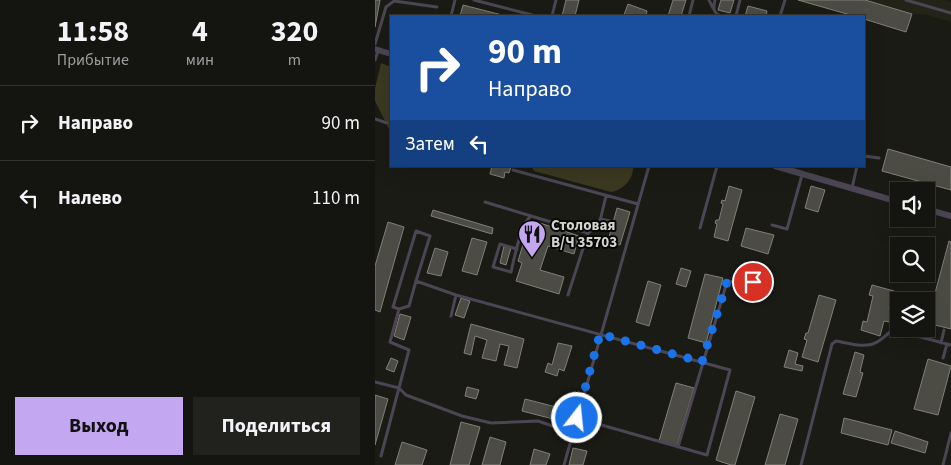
<!DOCTYPE html>
<html lang="ru">
<head>
<meta charset="utf-8">
<style>
	body { margin:0; font-family:"Source Sans 3",sans-serif; background:#21211e; color:#f1f3f6; height:100vh; display:flex; flex-direction:column; font-size:19px; white-space:nowrap }
	* { box-sizing:border-box; margin:0 }
	p { font-size:16px; color:#9d9e9f }
	.icon { flex:none; width:28px; height:28px; fill:none; stroke:currentColor; stroke-width:2; stroke-linecap:round; stroke-linejoin:round }
	.map { position:relative; flex:1; overflow:hidden }
	.drawer { display:flex; flex-direction:column; background:#141410; width:375px }
	.drawer>* { flex:none }
	.banner { position:absolute; left:15px; top:15px; width:475px; height:152px; border-radius:0px; box-shadow:0 5px 20px #0002,0 0 0 1px #333330; background:#1a4fa0; color:#fff; overflow:hidden }
	.controls { position:absolute; left:515px; top:182px; display:grid; gap:10px }
	.controls a { display:grid; place-items:center; width:45px; height:45px; border-radius:0px; background:#141410; box-shadow:0 5px 20px #0002,0 0 0 1px #333330; font-size:25px }
	.pin { position:absolute; display:grid; place-items:center; width:42px; height:42px; color:#fff; margin:-21px; border:2px solid #fff; border-radius:50%; box-shadow:0 1px 5px #0007 }
	.me { position:absolute; width:55px; margin:-28px; rotate:16deg; stroke-linejoin:round; filter:drop-shadow(0 0 4px #0008) }
	.turn { display:flex; align-items:center; gap:18px; height:105px; padding:0 15px; font-size:22px }
	.turn .icon { width:65px; height:65px; stroke-width:2.5 }
	.turn b { display:block; font-size:35px; line-height:42px }
	.then { display:flex; align-items:center; height:48px; padding:0 15px; background:#0003; gap:10px; font-size:19px }
	.eta { display:flex; justify-content:space-evenly; align-items:center; height:85px; text-align:center }
	.eta b { font-size:30px; font-weight:700; line-height:35px }
	.button { display:flex; gap:10px; margin-top:auto; padding:10px 15px }
	.button a { flex:1; height:58px; border-radius:0px; background:#c4a7f1; color:#111; font-size:20px; font-weight:700; line-height:58px; text-align:center }
	.button a+a { background:#21211e; color:#f1f3f6 }
	ul { padding:0; list-style:none }
	li { display:flex; align-items:center; gap:15px; height:75px; padding:0 15px; border-top:1px solid #333330 }
	li div { flex:1 }
	li b { display:block; font-size:19px }
	li em { font-style:normal }
	main { display:flex; flex:1; min-height:0 }
	.map>svg:first-child { display:block }
	.built { fill:#242317 }
	.green { fill:#3b3920 }
	.building { fill:#4c4c45; stroke:#808079 }
	.lines { fill:none; stroke-linecap:round; stroke-linejoin:round }
	.service { stroke:#4b4554; stroke-width:3 }
	.minor { stroke:#4b4554; stroke-width:6 }
	.route { stroke:#1a73e8; stroke-width:9; stroke-dasharray:0 16.2 }
	.labels { text-anchor:middle; dominant-baseline:central; stroke-width:4; stroke-linejoin:round; paint-order:stroke }
	.poi-label { font-size:15px; font-weight:bold; fill:#d3d3cf; stroke:#060604; text-anchor:start }
</style>
</head>
<body>
<main>
<section class="drawer">
<div class="eta">
<div><b>11:58</b><p>Прибытие</p></div>
<div><b>4</b><p>мин</p></div>
<div><b>320</b><p>m</p></div>
</div>
<ul>
<li><svg class="icon" aria-label="right" viewBox="0 0 24 24"><path d="M7 20v-9h11M14 6l5 5-5 5"/></svg><div><b>Направо</b></div><em>90 m</em></li>
<li><svg class="icon" aria-label="left" viewBox="0 0 24 24"><path d="M17 20v-9H6M10 6l-5 5 5 5"/></svg><div><b>Налево</b></div><em>110 m</em></li>
</ul>
<div class="button"><a>Выход</a><a>Поделиться</a></div>
</section>
<div class="map">
<svg width="576" height="465" viewBox="0 0 576 465">
	<rect width="100%" height="100%" fill="#1b1b15"/>
	<path class="built" d="M490,0H570L576,2V22L552,15L537,14Z"/>
	<path class="green" d="M6,63L16,67V133L0,101V88Z
		M156,166H258C259,179 248,190 236,192L159,171Z"/>
	<path class="building" d="M0,0H5L0,27Z
		M191,0H204L200,16H187Z
		M298,0H311L306,16H293Z
		M346,0H359L355,13L343,10Z
		M423,0H490L537,14L531,32L489,19V16H479Z
		M253,4L272,11L271,16L249,15Z
		M88,5L131,16H85Z
		M373,6L392,11L391,16H370Z
		M513,149L576,167V190L507,171Z
		M117,166H136L134,173L130,172L129,178L115,174Z
		M354,186L367,190L353,241L339,237L342,224L340,223L341,220H344L348,204L346,203L347,200L350,201Z
		M436,186L450,190L443,212L430,208Z
		M242,208L255,212L245,245L233,241Z
		M58,210L118,228L117,234L56,216Z
		M159,221L204,236L199,254L173,246L165,270L189,277L184,294L141,281L147,263L143,261L150,238L153,239Z
		M13,222L29,227L5,312L0,310V266Z
		M371,228L399,235L393,254L366,246Z
		M97,238L112,242L102,275L87,271Z
		M574,241L576,242V329L552,323Z
		M129,246L136,248L131,265L125,263Z
		M60,248L73,252L66,276L52,273Z
		M306,268L316,271L311,287L301,284Z
		M330,274L348,278L331,343L313,338Z
		M273,281L286,285L274,326L261,322Z
		M497,285L519,291L514,309L521,311L524,306V329H529V330L518,327L519,323L509,321L505,336L486,330L488,321L492,322L498,296L494,295Z
		M444,295L461,300L443,362L427,357L432,340L429,339L431,333H433Z
		M86,298L95,301L89,318L80,315Z
		M25,314L36,317L29,340L19,336Z
		M96,324L149,339L142,368L129,365L134,346L125,344L121,361L107,358L112,340L100,336L96,355L89,353Z
		M183,343L197,346L189,371L184,369L182,376L170,372L173,363L177,365Z
		M414,350L423,353L420,364L428,366L427,371L409,367Z
		M480,352L489,355L485,372L488,373L481,397L468,394Z
		M16,358L23,361L19,372L11,369Z
		M553,359L576,366L563,415L539,409Z
		M301,383L319,388L302,446L284,441Z
		M92,387L104,390L101,399L90,396Z
		M361,391L380,397L360,465H356L341,460Z
		M0,395L13,399L0,445Z
		M150,399L189,409L186,421L147,411Z
		M405,414L423,419L410,465H390Z
		M469,418L517,430L513,445L466,433Z
		M86,422L105,427L94,465H75Z
		M520,431L553,442L550,453L516,443Z
		M115,437L131,442L125,465H107Z
		M27,442L52,450L47,465H20Z
		M198,448L212,451L208,465H194Z
		M159,449L175,454L171,465H155Z"/>
	<g class="lines">
		<path class="service" d="M99,0L161,16
			M334,0L338,8
			M340,0C338,8 338,13 346,16
			M531,0L576,13
			M76,16L80,0
			M177,16L181,0
			M314,16L318,0
			M361,16L365,0
			M405,16L410,0
			M0,44L11,7L19,1L62,7
			M0,60L3,51
			M0,119L12,123
			M489,156L504,158
			M138,170L263,204
			M477,188L482,166
			M110,202L156,216
			M225,219L235,221
			M397,225L412,229L427,175
			M325,228L342,166
			M142,249L125,244L118,267L136,272C139,259 146,223 156,216L213,233
			M81,295L355,370L332,455L202,418
			M193,295L213,233L224,225L231,196
			M24,309L34,306L41,281
			M566,343L569,330
			M568,358L572,344
			M0,382L24,388L31,395L87,416L116,423L163,421L186,429
			M303,447L352,282L364,281L378,282
			M6,456L34,350L15,342L24,309L18,307L41,231L55,236L41,281L81,295L76,316
			M189,465L274,166
			M426,465L457,344L461,341C473,343 491,349 502,342C508,339 512,333 519,330L576,345
			M568,465L576,433"/>
		<path class="minor" d="M0,49L16,54
			M400,166L524,202
			M551,209L576,216"/>
	</g>
	<g class="lines">
		<path class="route" d="M202,418L225,334L327,362L352,282L364,280L378,282"/>
	</g>
	<defs>
		<g id="restaurant-pin" transform="scale(1.4375)"><path d="M0 17L-7.5 6A9.5 9.5 0 1 1 7.5 6Z" fill="#c4a7f1" stroke="#060604"/><path d="M-5-6h1v4h1v-4h1v4h1v-4h1v5L-1.5 .5V6h-2V.5L-5-1ZM5-6V6H3V1.5H1.5Q1.5-4 5-6Z" fill="#111"/></g>
	</defs>
	<g fill-rule="evenodd">
		<use href="#restaurant-pin" x="157" y="234"/>
	</g>
	<g class="labels">
		<g class="poi-label">
			<text x="176" y="225">Столовая<tspan x="176" dy="17">В/Ч 35703</tspan></text>
		</g>
	</g>
</svg>
<div class="controls">
<a><svg class="icon" aria-label="sound" viewBox="0 0 24 24"><path d="M4 9h4l5-4v14l-5-4H4zM17 9q2 3 0 6"/></svg></a>
<a><svg class="icon" aria-label="search" viewBox="0 0 24 24"><circle cx="10" cy="10" r="6"/><path d="M15 15l6 6"/></svg></a>
<a><svg class="icon" aria-label="layers" viewBox="0 0 24 24"><path d="M12 4l9 5-9 5-9-5zM3 14l9 5 9-5"/></svg></a>
</div>
<div class="pin" style="left:378px;top:282px;background:#d93025"><svg class="icon" aria-label="arrive" viewBox="0 0 24 24"><path d="M6 21V4h12l-3 4 3 4H6"/></svg></div>
<svg class="me" style="left:202px;top:418px" viewBox="-20 -20 40 40"><circle r="17" fill="#1a73e8" stroke="#fff" stroke-width="3"/><path d="M0-11L8 9 0 5-8 9z" fill="#fff"/></svg>
<div class="banner">
<div class="turn"><svg class="icon" aria-label="right" viewBox="0 0 24 24"><path d="M7 20v-9h11M14 6l5 5-5 5"/></svg><div><b>90 m</b>Направо</div></div>
<div class="then">Затем<svg class="icon" aria-label="left" viewBox="0 0 24 24"><path d="M17 20v-9H6M10 6l-5 5 5 5"/></svg></div>
</div>
</div>
</main>
</body>
</html>
